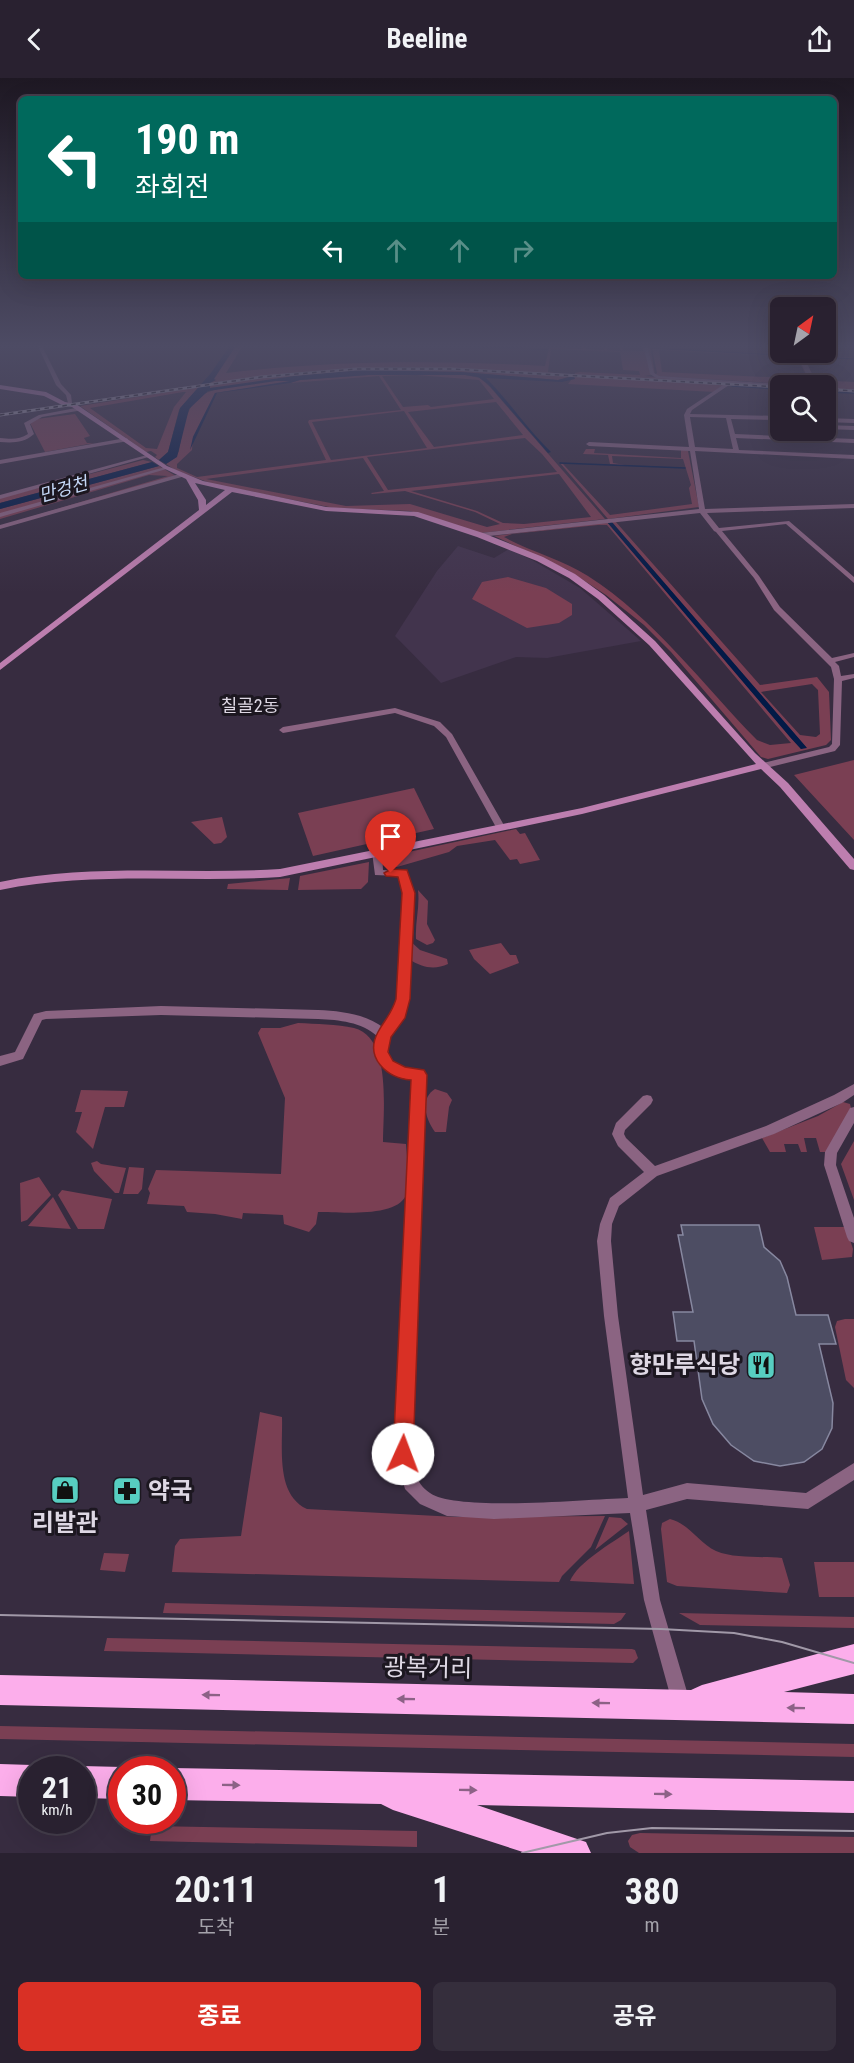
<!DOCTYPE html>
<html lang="ko">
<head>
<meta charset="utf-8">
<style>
	body { margin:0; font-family:"Roboto Condensed","Noto Sans KR",sans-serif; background:#352e3c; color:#f1f3f6; height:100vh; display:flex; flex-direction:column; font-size:22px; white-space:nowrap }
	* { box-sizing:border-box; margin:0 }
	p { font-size:20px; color:#a5a3ab }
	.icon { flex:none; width:33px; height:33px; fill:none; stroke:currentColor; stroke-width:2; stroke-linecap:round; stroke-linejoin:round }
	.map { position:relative; height:1775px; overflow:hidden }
	.details { display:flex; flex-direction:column; background:#292130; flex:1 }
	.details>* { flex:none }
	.guide { position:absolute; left:18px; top:18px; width:819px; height:183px; border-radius:9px; box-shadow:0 6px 24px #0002,0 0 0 2px #453e4c; background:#00695c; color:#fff; overflow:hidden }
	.needle { width:39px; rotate:33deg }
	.tools { position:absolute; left:770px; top:219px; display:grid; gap:12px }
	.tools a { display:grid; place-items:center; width:66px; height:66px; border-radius:9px; background:#292130; box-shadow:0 6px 24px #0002,0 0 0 2px #453e4c; font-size:30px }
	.speed { position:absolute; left:18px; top:1678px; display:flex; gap:12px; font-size:30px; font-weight:700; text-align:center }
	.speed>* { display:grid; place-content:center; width:78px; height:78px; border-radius:50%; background:#292130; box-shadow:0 6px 24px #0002,0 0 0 2px #453e4c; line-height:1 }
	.speed small { font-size:15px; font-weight:400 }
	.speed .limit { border:9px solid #d22; background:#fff; color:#111 }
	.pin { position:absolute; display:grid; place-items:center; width:51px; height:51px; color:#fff; margin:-62px -26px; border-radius:50% 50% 50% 0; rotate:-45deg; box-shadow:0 0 6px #0007 }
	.pin .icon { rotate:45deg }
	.me { position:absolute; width:66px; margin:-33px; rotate:2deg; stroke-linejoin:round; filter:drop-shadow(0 0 4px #0008) }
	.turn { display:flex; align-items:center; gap:21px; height:126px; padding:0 18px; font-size:27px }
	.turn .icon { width:78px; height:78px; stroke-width:2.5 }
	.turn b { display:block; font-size:42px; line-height:51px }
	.lanes { display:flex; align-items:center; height:57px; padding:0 18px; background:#0003; justify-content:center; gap:30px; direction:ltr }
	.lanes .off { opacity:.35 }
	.eta { display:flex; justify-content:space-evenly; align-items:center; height:102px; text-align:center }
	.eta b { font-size:36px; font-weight:700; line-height:42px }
	.cta { display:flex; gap:12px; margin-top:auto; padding:12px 18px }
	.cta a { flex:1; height:69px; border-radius:9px; background:#d93025; color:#fff; font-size:24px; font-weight:700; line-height:69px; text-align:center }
	.cta a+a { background:#352e3c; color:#f1f3f6 }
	header { display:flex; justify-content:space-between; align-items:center; height:78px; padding:0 18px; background:#292130; font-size:27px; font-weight:700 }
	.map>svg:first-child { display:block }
	.built { fill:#42344d }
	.green { fill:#7a3f53; fill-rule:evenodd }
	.water { fill:#021a47 }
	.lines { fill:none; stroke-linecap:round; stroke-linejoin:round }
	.stream { stroke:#021a47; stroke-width:1.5 }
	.building { fill:#4d4d63; stroke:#8788a0; stroke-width:1.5 }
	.street { fill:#8b6482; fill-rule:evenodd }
	.secondary { fill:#bd7eaf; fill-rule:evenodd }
	.highway { fill:#fcaeeb; fill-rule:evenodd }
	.tram { stroke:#a199a8; stroke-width:2 }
	.rail-casing { stroke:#a199a8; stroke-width:3 }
	.rail { stroke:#1c1720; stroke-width:1.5; stroke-dasharray:4.5; stroke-linecap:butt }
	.oneway { fill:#8c6286 }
	.route { fill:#d93025; stroke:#8d1f18; stroke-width:1.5 }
	.labels { text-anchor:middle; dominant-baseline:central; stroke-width:6; stroke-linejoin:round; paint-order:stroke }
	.far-water-label { font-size:18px; font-style:italic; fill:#c5d8f7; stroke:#1c1720 }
	.far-quarter-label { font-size:18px; fill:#ded8e4; stroke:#1c1720 }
	.near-poi-label { font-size:24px; font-weight:bold; fill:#ded8e4; stroke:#1c1720; text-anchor:end }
	.near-street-label { font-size:24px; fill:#ded8e4; stroke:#1c1720 }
</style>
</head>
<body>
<header><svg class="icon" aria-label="back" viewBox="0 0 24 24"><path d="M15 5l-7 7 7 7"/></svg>Beeline<svg class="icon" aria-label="share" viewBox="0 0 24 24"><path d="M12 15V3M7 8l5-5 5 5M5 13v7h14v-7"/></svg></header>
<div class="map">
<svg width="854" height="1775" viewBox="0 0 854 1775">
	<rect width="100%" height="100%" fill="#372c40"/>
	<path class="built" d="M458,468L494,480L509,471L532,482L580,510L641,563L547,580L516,579L441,605L395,558L437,493Z"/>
	<path class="green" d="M237,266H240V269L244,266L226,295C334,282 436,282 545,288L549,270L582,271V266H585L586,271L604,272L606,266L607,272L620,273L619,266H622L623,272L643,273L642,266H644L651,297L644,298L729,306L575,298V295L580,294L640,297L639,293L623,292L620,274L551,271L548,294L571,297C507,294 443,288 379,290C322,291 266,297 210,305Z
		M647,266H650L655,297L657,295L651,266H659L660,270L795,277L797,275L810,302L804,307L656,298L654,297ZM659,272L797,279L808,301L662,294Z
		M825,266L854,268L827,267V278L854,280V282L804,279L815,302L854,304V312L825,311V308L814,307L801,277L823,278L826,275Z
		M366,292H444L571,298L558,302C492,296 426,292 360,293C309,293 260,308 209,310L210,307L286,297Z
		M368,297H465L480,300L490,309L605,441L480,455L410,433L334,430L213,406L175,392L166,386L176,379L179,373C189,318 193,313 249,306C262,304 278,300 290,304L215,315L193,359L192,372L177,386V390L197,399L326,382L308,344L309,342L401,332L379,298L290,305L300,302ZM416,297L479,302L494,321L431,329L428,327L403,329L382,298ZM496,324L523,357L434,369L408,334ZM404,333L427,370L331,382L312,344ZM525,360L542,376L557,394L388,412L367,379ZM363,380L384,413L371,415L372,416L405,413L475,434L500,446L487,449L410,426L346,428L206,401ZM559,396L591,439L524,446L503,445L477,433L411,413Z
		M574,298L727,307L715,314L568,306Z
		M199,309L179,332L168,374L159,382L155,379L157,377L151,373L146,374L80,328ZM183,314H186L174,329L157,371L146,370L90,330Z
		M75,336L90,358L84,360L87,365H94L45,374L30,345L37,341Z
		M611,369L685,372L688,373L699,429L608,441L560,385L563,386L610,437L692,426L689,410L691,407L683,381L612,378L613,385L625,387L610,386L608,377L583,376L586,371H595L594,375L681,380V372Z
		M143,382L152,384L0,425V420Z
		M159,388L176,398L0,448L168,398L149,397L0,441V431Z
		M611,443H615L760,607L817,599L829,614L831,662L826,667L768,681L761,679L671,574L644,547L606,517L568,492L494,458L607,444L790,659L801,671L806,669ZM598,447H607L791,665L770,667L757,662C702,606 655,541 588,498C562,481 531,474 504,459L512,456ZM812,606L818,612L820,656L816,659L800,657L761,614Z
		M508,499L546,510L572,526V537L559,545L527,550L472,521L482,504Z
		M854,682V762L794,697Z
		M414,710L434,751L313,778L298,735Z
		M222,739L227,759L221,765L214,766L191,744Z
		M516,751L520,756L525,755L540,782L520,786L517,781L510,782L495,762L457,768L449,774L397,789L389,787L384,781L385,779Z
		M369,784L368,804L361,811L298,812L300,798Z
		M290,800L288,812L227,811L228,806Z
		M418,812L428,823L427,846L435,862L433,865L427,867L416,861C415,844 420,829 418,812Z
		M408,861L420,872L447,881L448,886C435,892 422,890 409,881Z
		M501,865L510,877H516L519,885L490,896L474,881L469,872Z
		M298,945C316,946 337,946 354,950C392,959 383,1034 383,1064L406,1066C407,1079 410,1106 406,1117C397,1140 339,1134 318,1134L316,1146L309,1154L284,1146L283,1137L243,1135L242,1141L215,1136L187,1134L184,1128L147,1126L150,1115L148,1111L156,1092L281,1096L285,1020L258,955L261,950H280Z
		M435,1011L447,1015L452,1022L449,1029L446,1054H435C426,1042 419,1021 435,1011Z
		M81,1012L128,1013L124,1029H105L93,1071L76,1054L82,1034H75Z
		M843,1024L850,1026L851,1030L826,1074H820L816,1060H804L807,1074H801L798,1066H784L786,1074H770L762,1060L818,1038Z
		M854,1063V1122L841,1086Z
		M97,1083L101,1086L126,1090L119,1115H115L94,1093L91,1085Z
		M129,1089L144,1090L142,1111L138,1116H123Z
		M39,1099L51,1117L27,1142L21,1144L20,1105Z
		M62,1112L112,1121L104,1151H78L58,1117Z
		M53,1119L71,1151L28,1148Z
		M814,1149H846L853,1171L852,1179L822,1182Z
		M845,1241H854V1310L846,1302L835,1249L837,1243Z
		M260,1334L282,1339C283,1369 275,1416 307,1431L456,1439L605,1438L591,1469L562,1498L559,1504L172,1494L175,1468L180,1461L241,1458Z
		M609,1439L621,1440L628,1446L595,1472Z
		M670,1441C688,1445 699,1465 716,1473C735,1481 762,1478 782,1480L790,1507L787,1515L677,1508L667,1504L661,1451L662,1445Z
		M629,1453L634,1506L570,1503C578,1484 612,1465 629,1453Z
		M104,1475L129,1476L125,1494L100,1492Z
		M814,1484H854V1519H819Z
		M165,1525L626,1535L621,1542L614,1546L163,1535Z
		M679,1535L854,1539V1550L700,1547Z
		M107,1560L632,1571L635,1572L638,1580L633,1585L104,1573Z
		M0,1648L854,1666V1679L0,1661Z
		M152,1748L417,1753V1769L150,1763Z
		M640,1755L854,1759V1775H639L630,1769L628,1763L632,1757Z"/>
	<path class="water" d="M231,266H237L214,301L216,302L210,305V310L294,298L362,292L463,294L558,302L574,298L575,301L562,304L486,300C509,323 527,351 551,374L548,375L488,306L478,299L465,297H368L300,302L290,305L217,315L190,372L193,359L215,315L290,303H276L208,313L189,331L177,379L166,386L159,382L168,374L180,330L211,295Z
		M152,384L159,388L0,431V425Z
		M611,443L807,670L801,671L790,659L607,444Z"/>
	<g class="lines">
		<path class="stream" d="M395,266L548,271V266
			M652,270L796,278
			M802,278L854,281
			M732,308L780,311
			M825,314L854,315
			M560,385L685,390"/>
	</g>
	<path class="building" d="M681,1147H759L764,1169L780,1183L787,1199L796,1237H828L836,1266H819L833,1325L832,1350L822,1371L804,1384L780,1388L754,1383L731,1367L713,1346L702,1321L694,1263H677L673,1234H693L678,1157H683Z"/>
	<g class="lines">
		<path class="street" d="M37,266H41L61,306L71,317L72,325H68L66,317L56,307Z
			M643,266H647L654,295L659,298L796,307L780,309L732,305L692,332L690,336L780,338V342L731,341L735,356L854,361V365L736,360L739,372L854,377V381L695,373L705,431L854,426V430L707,435L719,450L789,443L854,499V505L786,446L722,453L759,498L780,529L832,580L854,575V579L835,584L839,588L841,598L854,596V600L842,603L840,667L835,673L762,691L758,688L759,686L829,669L832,666L834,601L831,589L774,532L754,500L716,454L714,453L700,435L480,459L477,457L480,455L699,431L690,373L589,368L586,366L589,364L689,369L684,337L687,331L726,305L656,300L650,296ZM690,339L726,340L733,371L695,369Z
			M796,274H801L815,302L810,308H805L809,302Z
			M81,329L83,332L42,339L30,346L34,356C24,365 13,365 0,364V360C11,361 19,362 28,356L24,345L39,337Z
			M825,340L854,341V345L825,344Z
			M825,347L854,348V352L825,351Z
			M126,360L128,361V363L0,386V382Z
			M147,377L152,378L0,421V417Z
			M165,389L170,390L0,439V435Z
			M183,395L186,397L185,398L0,451V447Z
			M395,630L440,644L452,656L505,749L503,751H497L446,659L434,648L395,635L283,655L279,652L283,649Z
			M377,771L382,774L383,792L406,793L413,815L408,921L403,940L389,959V976L393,984L398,988L423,994L425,997L411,1375C414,1391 415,1405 430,1415C457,1434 590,1421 628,1420L604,1238L597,1163L600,1146L610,1120L644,1094L618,1068L612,1056L616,1045L643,1018L647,1017L651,1018L653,1022L651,1026L625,1052L624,1056L626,1060L655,1088L766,1048L834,1017L854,1006V1017L842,1025L774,1056L657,1098L619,1128L612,1146L611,1163L618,1238L643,1417L687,1405L806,1415L854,1385V1402L808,1431L687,1421L646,1432L660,1522L690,1624L687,1630L681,1633L675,1630L672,1624L644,1522L630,1435L494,1441L447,1438L420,1426L405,1411L395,1375L413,1001C380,996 379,988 377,958C361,944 340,942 318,941L161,937L46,941L42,942L23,981L0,988V978L15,974L34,936L46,933L161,928L318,932C341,933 366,936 384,950L393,938L398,921L403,815L399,798L375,797L372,774Z
			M854,1029V1045L837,1075L836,1087L854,1140V1165L849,1163L847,1159L824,1087L825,1074L850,1030Z"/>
		<path class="secondary" d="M0,307L46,314L65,324L76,326L167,388L203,403L326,429L418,434L483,455L543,479L575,496L604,517L655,563L755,675L788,705L854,781V792L850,791L780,709L761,691L582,736L280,799C186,805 93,793 0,812V804C93,785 186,797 280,791L582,730L756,686L649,567L598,521L569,500L537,483L477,459L414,438L326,433L232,414L0,592V585L199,432L198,422L186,401L163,390L72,329L62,327L44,318L0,311ZM195,405L225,412L206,427V422Z"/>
		<path class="highway" d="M854,1566V1596L784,1614L854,1616V1646L0,1627V1597L691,1612L702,1607Z
			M0,1686L32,1687L43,1692H32V1719L0,1718Z
			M82,1688L122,1689L128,1692H122V1721L82,1720V1692H73Z
			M172,1690L854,1703V1735L477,1727L586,1764L591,1775H526L393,1732L381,1726L172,1722V1692H168Z"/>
		<path class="tram" d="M0,1537L661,1551L734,1555L782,1564L854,1585
			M522,1775L607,1755L652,1750L854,1753"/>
		<g class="rail-casing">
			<path id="rail" d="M825,311L854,313
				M0,337L261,299L356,291H452L780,309"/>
		</g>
		<use href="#rail" class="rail"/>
	</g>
	<defs><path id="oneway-solid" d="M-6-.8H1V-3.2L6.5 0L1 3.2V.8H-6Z" transform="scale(1.5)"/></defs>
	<g class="oneway">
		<use href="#oneway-solid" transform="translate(211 1617) rotate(-179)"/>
		<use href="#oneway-solid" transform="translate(406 1621) rotate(-179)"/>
		<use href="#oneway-solid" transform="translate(601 1625) rotate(-179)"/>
		<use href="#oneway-solid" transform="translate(796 1630) rotate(-179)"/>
		<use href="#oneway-solid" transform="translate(231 1707) rotate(1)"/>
		<use href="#oneway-solid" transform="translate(468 1712) rotate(1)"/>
		<use href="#oneway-solid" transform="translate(663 1716) rotate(1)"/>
	</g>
	<linearGradient id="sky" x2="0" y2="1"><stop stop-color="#1e1823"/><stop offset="0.52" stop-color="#4d4b64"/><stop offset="1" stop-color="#4d4b64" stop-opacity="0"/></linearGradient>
	<rect width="854" height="515" fill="url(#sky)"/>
	<path class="route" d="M391,791L407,792L415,815L410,921L405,940L391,959L388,974L393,983L405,989L424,992L427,997L413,1376L410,1382L403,1385L396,1382L393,1376L411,1002C387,1000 364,980 378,954C385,941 391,937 396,921L402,815L398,799L386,798L384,795Z"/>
	<defs>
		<g id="restaurant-square" transform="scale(1.5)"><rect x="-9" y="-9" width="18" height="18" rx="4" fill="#57cec1" stroke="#1c1720"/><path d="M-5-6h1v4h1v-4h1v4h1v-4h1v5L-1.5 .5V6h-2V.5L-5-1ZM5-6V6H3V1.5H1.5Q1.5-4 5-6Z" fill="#111"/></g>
		<g id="shop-square" transform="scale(1.5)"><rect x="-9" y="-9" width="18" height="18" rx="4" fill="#57cec1" stroke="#1c1720"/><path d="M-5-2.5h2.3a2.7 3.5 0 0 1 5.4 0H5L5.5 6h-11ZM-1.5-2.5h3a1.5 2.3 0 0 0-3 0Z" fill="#111"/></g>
		<g id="pharmacy-square" transform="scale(1.5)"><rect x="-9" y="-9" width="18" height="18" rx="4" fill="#57cec1" stroke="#1c1720"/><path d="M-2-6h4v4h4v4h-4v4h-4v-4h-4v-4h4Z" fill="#111"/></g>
	</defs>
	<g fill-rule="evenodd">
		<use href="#restaurant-square" x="761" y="1287"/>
		<use href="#shop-square" x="65" y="1412"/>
		<use href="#pharmacy-square" x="127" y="1413"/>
	</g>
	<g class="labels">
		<g class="far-water-label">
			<text transform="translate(63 411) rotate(-16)">만겅천</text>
		</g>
		<g class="far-quarter-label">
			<text x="250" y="627">칠골2동</text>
		</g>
		<g class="near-poi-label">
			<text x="740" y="1287">향만루식당</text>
			<text x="148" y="1413" text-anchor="start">약국</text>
			<text x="65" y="1445" text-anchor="middle">리발관</text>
		</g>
		<g class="near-street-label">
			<text transform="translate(428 1590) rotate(1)">광복거리</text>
		</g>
	</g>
</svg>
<div class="tools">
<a><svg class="needle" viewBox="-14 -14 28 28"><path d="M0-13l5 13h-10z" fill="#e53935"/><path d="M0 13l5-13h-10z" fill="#a5a3ab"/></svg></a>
<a><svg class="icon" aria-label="search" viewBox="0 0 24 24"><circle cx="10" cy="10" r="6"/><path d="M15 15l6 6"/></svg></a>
</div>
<div class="speed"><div>21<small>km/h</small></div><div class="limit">30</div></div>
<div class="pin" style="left:391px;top:795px;background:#d93025"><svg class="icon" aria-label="arrive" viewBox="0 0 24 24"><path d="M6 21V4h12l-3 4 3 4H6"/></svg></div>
<svg class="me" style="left:403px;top:1376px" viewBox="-20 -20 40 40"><circle r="19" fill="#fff"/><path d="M0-13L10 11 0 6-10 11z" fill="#d93025"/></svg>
<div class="guide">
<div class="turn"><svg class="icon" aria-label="left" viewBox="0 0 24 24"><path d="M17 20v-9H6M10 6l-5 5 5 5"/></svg><div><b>190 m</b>좌회전</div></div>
<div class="lanes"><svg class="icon" aria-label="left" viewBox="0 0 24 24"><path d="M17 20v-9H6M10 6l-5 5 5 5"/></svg><svg class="icon off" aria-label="ahead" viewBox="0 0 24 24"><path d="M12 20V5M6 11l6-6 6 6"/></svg><svg class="icon off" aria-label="ahead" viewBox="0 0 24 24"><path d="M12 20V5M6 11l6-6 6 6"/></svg><svg class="icon off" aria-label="right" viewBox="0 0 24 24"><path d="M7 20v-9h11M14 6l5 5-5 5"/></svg></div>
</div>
</div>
<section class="details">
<div class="eta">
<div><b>20:11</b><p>도착</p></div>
<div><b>1</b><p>분</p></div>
<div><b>380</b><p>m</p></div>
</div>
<div class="cta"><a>종료</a><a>공유</a></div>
</section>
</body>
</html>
